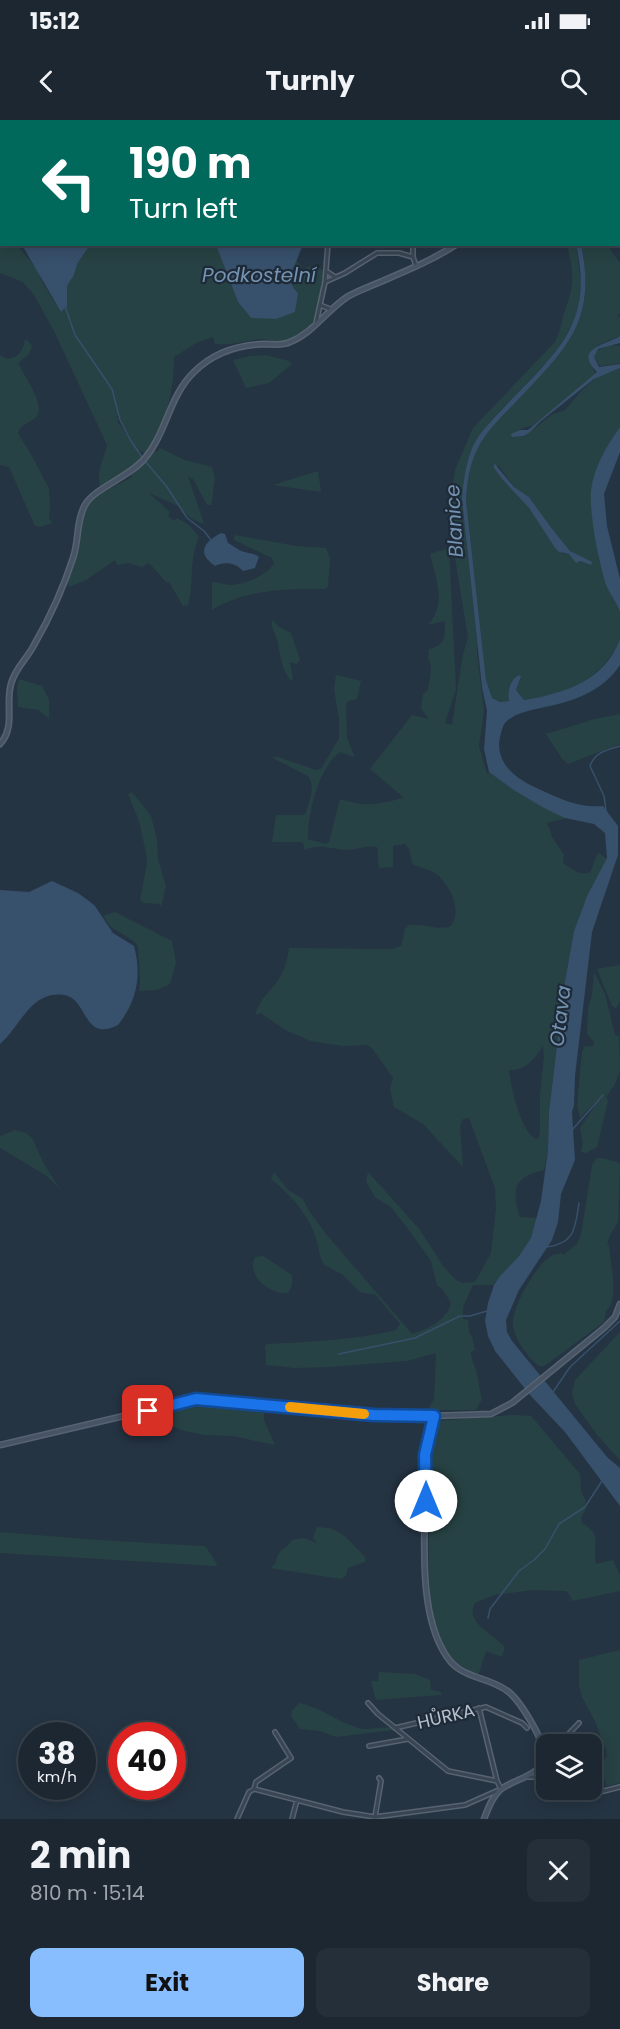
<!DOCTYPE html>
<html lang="en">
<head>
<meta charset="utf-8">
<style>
	body { margin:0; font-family:Poppins,sans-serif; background:#252f3a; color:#f1f3f6; height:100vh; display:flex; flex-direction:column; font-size:22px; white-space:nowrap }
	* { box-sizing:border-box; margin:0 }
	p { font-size:20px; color:#a0a5ac }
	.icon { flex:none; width:33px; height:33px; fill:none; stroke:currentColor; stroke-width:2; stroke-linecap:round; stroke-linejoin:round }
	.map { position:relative; height:1699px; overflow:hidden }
	.details { display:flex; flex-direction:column; background:#1c2732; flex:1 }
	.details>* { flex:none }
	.top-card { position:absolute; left:0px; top:0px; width:621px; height:126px; box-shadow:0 3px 15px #0003,0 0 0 2px #3a444d; background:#00695c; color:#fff; overflow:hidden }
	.tools { position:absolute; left:536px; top:1614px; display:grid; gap:12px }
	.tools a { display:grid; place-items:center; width:66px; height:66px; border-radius:12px; background:#1c2732; box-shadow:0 3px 15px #0003,0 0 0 2px #3a444d; font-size:30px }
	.speed { position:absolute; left:18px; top:1602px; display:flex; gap:12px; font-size:30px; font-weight:700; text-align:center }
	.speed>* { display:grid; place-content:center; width:78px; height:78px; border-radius:50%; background:#1c2732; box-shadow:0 3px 15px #0003,0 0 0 2px #3a444d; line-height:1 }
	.speed small { font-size:15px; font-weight:400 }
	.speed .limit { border:9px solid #d22; background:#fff; color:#111 }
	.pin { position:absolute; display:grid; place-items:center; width:51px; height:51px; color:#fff; margin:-26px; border-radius:12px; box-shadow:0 3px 9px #0006 }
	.me { position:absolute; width:66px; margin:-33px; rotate:0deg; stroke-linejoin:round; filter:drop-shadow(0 0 4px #0008) }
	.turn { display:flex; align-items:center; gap:21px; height:126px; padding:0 30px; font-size:27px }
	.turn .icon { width:78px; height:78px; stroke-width:2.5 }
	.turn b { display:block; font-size:42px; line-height:51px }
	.round { display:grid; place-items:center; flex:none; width:63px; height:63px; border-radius:12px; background:#252f3a }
	.headline { display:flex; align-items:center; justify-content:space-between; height:102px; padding:0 30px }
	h1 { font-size:36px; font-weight:700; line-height:45px }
	.button { display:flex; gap:12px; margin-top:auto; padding:12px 30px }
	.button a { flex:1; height:69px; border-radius:12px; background:#89befe; color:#111; font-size:24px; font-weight:700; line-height:69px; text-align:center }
	.button a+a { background:#252f3a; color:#f1f3f6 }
	.status { display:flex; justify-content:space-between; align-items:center; height:42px; padding:0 30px; background:#1c2732; direction:ltr }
	.status svg { height:16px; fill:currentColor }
	header { display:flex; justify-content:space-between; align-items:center; height:78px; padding:0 30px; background:#1c2732; font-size:27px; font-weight:700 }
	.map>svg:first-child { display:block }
	.green { fill:#274244; fill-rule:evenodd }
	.water { fill:#37506b }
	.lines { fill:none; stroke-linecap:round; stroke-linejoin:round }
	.stream { stroke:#37506b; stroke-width:1.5 }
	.street-casing { stroke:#576370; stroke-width:6 }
	.secondary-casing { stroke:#576370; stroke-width:7 }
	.street { stroke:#394553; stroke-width:3 }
	.secondary { stroke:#475466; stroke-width:4 }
	.route-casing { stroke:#114b97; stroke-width:15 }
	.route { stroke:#1a73e8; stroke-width:10 }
	.slow { stroke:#f59e0b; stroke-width:10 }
	.labels { text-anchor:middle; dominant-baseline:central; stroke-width:4.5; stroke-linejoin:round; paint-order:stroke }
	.street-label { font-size:18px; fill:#b6c0cc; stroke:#1e2a38 }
	.water-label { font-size:20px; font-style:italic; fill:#7493b1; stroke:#1e2a38 }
</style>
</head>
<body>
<div class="status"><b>15:12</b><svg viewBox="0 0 49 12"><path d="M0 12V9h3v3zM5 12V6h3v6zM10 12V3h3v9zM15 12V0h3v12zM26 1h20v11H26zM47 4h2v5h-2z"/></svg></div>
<header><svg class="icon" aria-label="back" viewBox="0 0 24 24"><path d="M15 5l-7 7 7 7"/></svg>Turnly<svg class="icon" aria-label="search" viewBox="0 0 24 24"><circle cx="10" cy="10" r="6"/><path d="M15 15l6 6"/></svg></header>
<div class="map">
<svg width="620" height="1699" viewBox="0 0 620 1699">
	<rect width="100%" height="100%" fill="#253443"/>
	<path class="green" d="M0,108L2,124L17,125L37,149L42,162L61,192L67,186V166L74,155L77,144L90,125L216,124L238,182L251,198L294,169L288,157L293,153L295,140L301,145L302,149L315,145L324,151C321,182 318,219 279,222C272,222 268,219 261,219C246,220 230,226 215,224L213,217L196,223L174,237C174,271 166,307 145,334L136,328L117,294L118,302L142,336L137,343L101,368C95,353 104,339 107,325L54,211L34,175L23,162L0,153Z
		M567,125H576L581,164L578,190L574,202L556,233L492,299L474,325L462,380L477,522V533L484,590L479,626L487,654L489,652L512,669L567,698L546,703L549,707L552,717L564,735L563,743C572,749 578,755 589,753C595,746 593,739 599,733L607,739L587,776L574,811L564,867L549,992L548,1030L544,1050C514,1057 511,1069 520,1097L537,1098C535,1105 534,1112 531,1118C523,1136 504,1148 494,1165H473L463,1187V1199L468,1200L469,1213L472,1216L475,1230L471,1232C471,1239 474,1244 476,1250C479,1260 479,1270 482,1279L476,1290H428L434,1279L436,1233L407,1241L328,1247L295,1248L266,1245L265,1226L267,1224C310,1222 354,1220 396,1210L400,1204L376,1175L360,1172L342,1154L324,1145C319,1137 319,1128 316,1118C309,1095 290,1074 271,1059L274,1052L287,1069L303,1079L309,1091L326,1114L412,1214C428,1209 447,1200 451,1183L443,1170L437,1165L431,1141L411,1113L391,1087L376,1078L366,1062L368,1052L420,1110L443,1146L456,1160L463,1163L475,1162L491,1133L496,1089L495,1068L469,998L463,999L460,1006L463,1047L423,1004L394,987L390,969L393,958L372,928L367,925L343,926L311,921L285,910L261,893L255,895C262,877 264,878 276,863C284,853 287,841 289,828L392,829L401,826L405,809L409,805C423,803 436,810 450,807C463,791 451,769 439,756C434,751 420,747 413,745L409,729L405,724L393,726V747L379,748L377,727C366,725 357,730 347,730C331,729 320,723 304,730V725L302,722H272L276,695H302L306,693C309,682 316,666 308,656L271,637H278L316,650L321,649L339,618V599L334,569L336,555L361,561L357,579L349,581L346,584L347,618L355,637L340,632C318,649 308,692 308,719L326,724L329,722L340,679C368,688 376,684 404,678L370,649L412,595L429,599L421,589L423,574L427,571C430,562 433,546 428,538L429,529C446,525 445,516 445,501L428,505C447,484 436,459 430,434L449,428L456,569L445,603L452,605L463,534L468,518L448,394L455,350L473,308L555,222C561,210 561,201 565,190C575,163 574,153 567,125ZM543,926L544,937L540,975V1013L538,1018L536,1019C522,1014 510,965 509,950C526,951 534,939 543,926Z
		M581,125H607L620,143V193L617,196L620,197V216L600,224L592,230V244L595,254L589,260L533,306C525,305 517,311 512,317L525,316L529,313L551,295L565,290L581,271L596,258L620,248V307L607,327L595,356L591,371L599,442L608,467L620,492V519L616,529L603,546L586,561L565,572L524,580L516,570L521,558L519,555L510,581L500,582L492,578L486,560L466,380C467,362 470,342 479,326C488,310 501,297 514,284C564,231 598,203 581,125ZM499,346L514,367L529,377L550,406L570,431L591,445L573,438L569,434H563L555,428L529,388L502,359L494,348Z
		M25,220H27L32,226L29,234L18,243C24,256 48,287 35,298C28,304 20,304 18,313L33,338L49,369L50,385L49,398L52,403L40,407L35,406L9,347L0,345V235L7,239C18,238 23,231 25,220Z
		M611,225L620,226V243L600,246L594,237L596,231Z
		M266,235L289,241L292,244L269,263L246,268L233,240L250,236Z
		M160,328L185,340L212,347L215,357L212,381L211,385H207L193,359L188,356L204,404L190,398L178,386L149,373L170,392L168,396L174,401L177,398L189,405L199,417C189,439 194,462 188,485L183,486L169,462H166L149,443L142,447L128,443L117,445L115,440L86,460L69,467C66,457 74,445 77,436C81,420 79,398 89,385C99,372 118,365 132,357L131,355L144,343L154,330L157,332Z
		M318,351L321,372L273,365Z
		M235,415L296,426L326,428L330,439L328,467L324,469C285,469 246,469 212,490V462C218,462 225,465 231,465C244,465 268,455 274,443L272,438L234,420Z
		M273,500L279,507L291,513L300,540L297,544L290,542L293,559L291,561C282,550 280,536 278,523C276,516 273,510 271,504Z
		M19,559L42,566L49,580V599L39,590L18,587L17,568Z
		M620,594V624L568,644L563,640L546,614L595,599Z
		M132,672L151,696L157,720L158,739L166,766L161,787L160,784L144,783L140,780L147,743L146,733L139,701L128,674Z
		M115,792L172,821L176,843L170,864L157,870L139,871L140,860L138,827L135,822L111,807L103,796Z
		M620,845V881L617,887L615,888L612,886L597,849Z
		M594,852L605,874L615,915L619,916L620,950L615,964L606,977L608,981L597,1027L586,1033L581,1032L583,1023L580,1008L602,975L580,998L577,985L582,932L585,926H593L594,922L587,914L588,888L592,875Z
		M15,1010L26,1013L32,1018L44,1044L60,1069L47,1056L0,1028V1016Z
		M597,1038H603L620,1043L618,1102L610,1115L607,1124L609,1125C610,1145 620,1179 606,1191L604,1202L550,1242L544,1246H539C528,1238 516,1221 513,1207C510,1190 537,1142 553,1135C556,1134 559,1134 562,1133L563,1135L577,1124L581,1115L592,1045Z
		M263,1136L292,1155V1165L288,1173C270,1175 246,1156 255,1137Z
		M620,1212V1340L597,1315L575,1284L572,1274L575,1260Z
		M192,1283L247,1287L264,1293V1300L275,1325L233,1316L204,1315L181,1310L166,1303L139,1301L144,1295Z
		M512,1295L531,1296L580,1354L581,1371L586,1381L585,1391L581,1397L582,1403C603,1415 592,1423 596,1444L613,1440L620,1455V1471L572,1481L570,1475L566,1471L533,1470L494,1475L475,1483C464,1502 494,1515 505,1527L502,1537L486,1531L478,1556C469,1551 459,1546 452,1538C424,1506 429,1440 429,1401C429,1366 425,1334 435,1301Z
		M317,1407C342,1407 349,1421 365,1437V1442L348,1448L346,1456L341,1459L270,1448C277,1444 275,1442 278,1435C281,1429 288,1427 292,1420L304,1418L317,1423L313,1418Z
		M0,1412L98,1420L203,1426L206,1427L217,1444L216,1446L0,1433Z
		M620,1530V1663L606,1666L601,1643L607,1636V1633L595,1601L582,1577L579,1565V1540Z
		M379,1552L415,1554L430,1560L431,1570L441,1572V1575L376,1580L371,1561H378Z
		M299,1583C320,1587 338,1602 358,1608C368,1611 381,1606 392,1608L393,1610L336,1617L320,1611L300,1609L291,1596L292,1591Z"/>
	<path class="water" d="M0,0H230V1L2,2L1,97Z
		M22,125H90L77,144L74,155L67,166V186L61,192Z
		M216,125H303C299,133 293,152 288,157L294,169L298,173L295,192L276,199L251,198L238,182Z
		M576,125H581C598,203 564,231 514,284C501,297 488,310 479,326C470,342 467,362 466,380L486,560L492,578L500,582L509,581C508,571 509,561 519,555L521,557L516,570L524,580C564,573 604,562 620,519V545C604,569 578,580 550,586C537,589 522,591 511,598C504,602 503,606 501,613C492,643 517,660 541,670C562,680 580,688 603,686L618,706V735L592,812L575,956L574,985L572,992L575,1040L561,1074L558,1102L552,1120L519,1170L506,1200L507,1212L512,1221L607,1337L620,1348V1386L565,1312L530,1275L495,1231L488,1216L485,1201L488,1183L494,1165L500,1156L519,1136L531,1118L541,1081L548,1030L549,992L564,867L574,811L587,776L607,738L605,713L594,704L565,698L544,688L512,669L489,652L484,629L487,591L482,567L462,380C463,362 466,343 473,326C481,310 496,296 508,283C558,231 594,203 576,125Z
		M620,216V223L598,229L594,237L599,247L620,244V248L594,259L541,301L529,313L524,316L512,317L511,314L520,310H528L597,252C573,228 606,225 620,216Z
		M620,307V332L604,374L607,406L620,459V492C617,483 611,476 607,467C599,446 589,392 591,370C594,347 607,325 620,307Z
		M494,343L514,367L529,377L550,406L570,431L592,442L591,445L580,441L576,443L569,434L559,432L555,428L529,388L502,359L494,348Z
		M221,413L225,414L228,423C234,426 239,431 245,432C251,434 254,433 259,437L255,448L243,451C236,443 225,441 215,446C196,433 204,422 221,413Z
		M52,761L78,773L89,781L95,786L113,813L134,826C142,855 137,881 118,905C82,923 89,879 64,875C31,870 20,907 0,924V770L29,772Z"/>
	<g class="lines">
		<path class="stream" d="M65,186L75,215L112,269L120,300L131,321L142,337
			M145,341L167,367L187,398L204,411L211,420
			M606,691L604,676L590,646C595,632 607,630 620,626
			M572,1010L603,975
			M547,1127C576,1123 575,1107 579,1083
			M339,1234L415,1218L460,1196H470L487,1191
			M553,1272L570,1247L620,1201
			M488,1498L490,1489L519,1451L534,1440L545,1429L559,1404L585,1387L602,1361"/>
		<g class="street-casing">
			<path id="street" d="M243,0V2
				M298,0V2
				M350,0L351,2
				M374,0V2
				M337,1L339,0
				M272,2V0
				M413,124V137L416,146
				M326,151L335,157
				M325,162L345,153L377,133H399L413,137
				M320,185L330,189
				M316,203L325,162L328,124
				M479,1588L497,1661
				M395,1608L486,1587L522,1603L527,1608
				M559,1624L579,1603
				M369,1626L408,1619
				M527,1657H546
				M546,1657L542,1652V1644L546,1640
				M254,1669L343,1692L375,1697L465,1685L501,1669L497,1661L448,1651L378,1594L368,1583
				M575,1670L584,1676L620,1667
				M375,1697L381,1661L379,1658
				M237,1699L249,1672L254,1669L256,1662L291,1638L275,1612
				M292,1699L297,1680"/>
		</g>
		<g class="secondary-casing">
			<path id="secondary" d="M524,2V0
				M0,624C16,607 5,584 11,564C15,548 27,539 34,525C49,499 64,466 73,438C79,421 76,401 85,385C94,368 130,357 145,338C167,312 169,276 194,252C213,233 237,225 264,224C273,224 282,226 290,222C313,213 326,191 347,177C357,171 369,167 380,162C406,151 433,140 457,124
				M433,1296L427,1317L425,1335C428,1393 413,1488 447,1537C462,1559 486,1556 506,1570C519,1578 545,1621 544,1636C542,1657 511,1659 499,1671C491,1679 488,1689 484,1699
				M0,1325L196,1279L402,1297L491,1294L512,1283L604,1208L615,1197L620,1184"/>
		</g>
		<use href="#street" class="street"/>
		<use href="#secondary" class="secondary"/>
	</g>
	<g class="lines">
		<g class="route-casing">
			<path id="route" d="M148,1291L196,1279L374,1295L434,1296L425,1335L426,1381"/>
		</g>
		<use href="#route" class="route"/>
		<path class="slow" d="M290,1287L364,1294"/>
	</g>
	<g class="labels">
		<g class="street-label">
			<text transform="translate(446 1596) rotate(-13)">HŮRKA</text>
		</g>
		<g class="water-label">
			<text x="259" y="155">Podkostelní</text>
			<text transform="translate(454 401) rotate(-93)">Blanice</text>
			<text transform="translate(560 896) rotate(-83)">Otava</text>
		</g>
	</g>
</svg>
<div class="tools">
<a><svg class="icon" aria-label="layers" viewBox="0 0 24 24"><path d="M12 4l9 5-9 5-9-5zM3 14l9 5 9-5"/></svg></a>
</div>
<div class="speed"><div>38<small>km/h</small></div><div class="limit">40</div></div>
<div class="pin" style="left:148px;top:1291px;background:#d93025"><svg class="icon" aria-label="arrive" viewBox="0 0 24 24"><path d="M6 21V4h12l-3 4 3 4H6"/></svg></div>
<svg class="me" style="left:426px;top:1381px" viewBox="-20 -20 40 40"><circle r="19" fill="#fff"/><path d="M0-13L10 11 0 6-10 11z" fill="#1a73e8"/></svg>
<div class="top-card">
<div class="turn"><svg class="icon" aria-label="left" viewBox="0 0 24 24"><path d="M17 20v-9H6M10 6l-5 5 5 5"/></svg><div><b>190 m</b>Turn left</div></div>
</div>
</div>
<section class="details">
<div class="headline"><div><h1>2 min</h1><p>810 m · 15:14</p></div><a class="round"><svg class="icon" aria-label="close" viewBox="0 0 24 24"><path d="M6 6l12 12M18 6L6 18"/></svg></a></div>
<div class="button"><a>Exit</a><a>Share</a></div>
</section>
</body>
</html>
